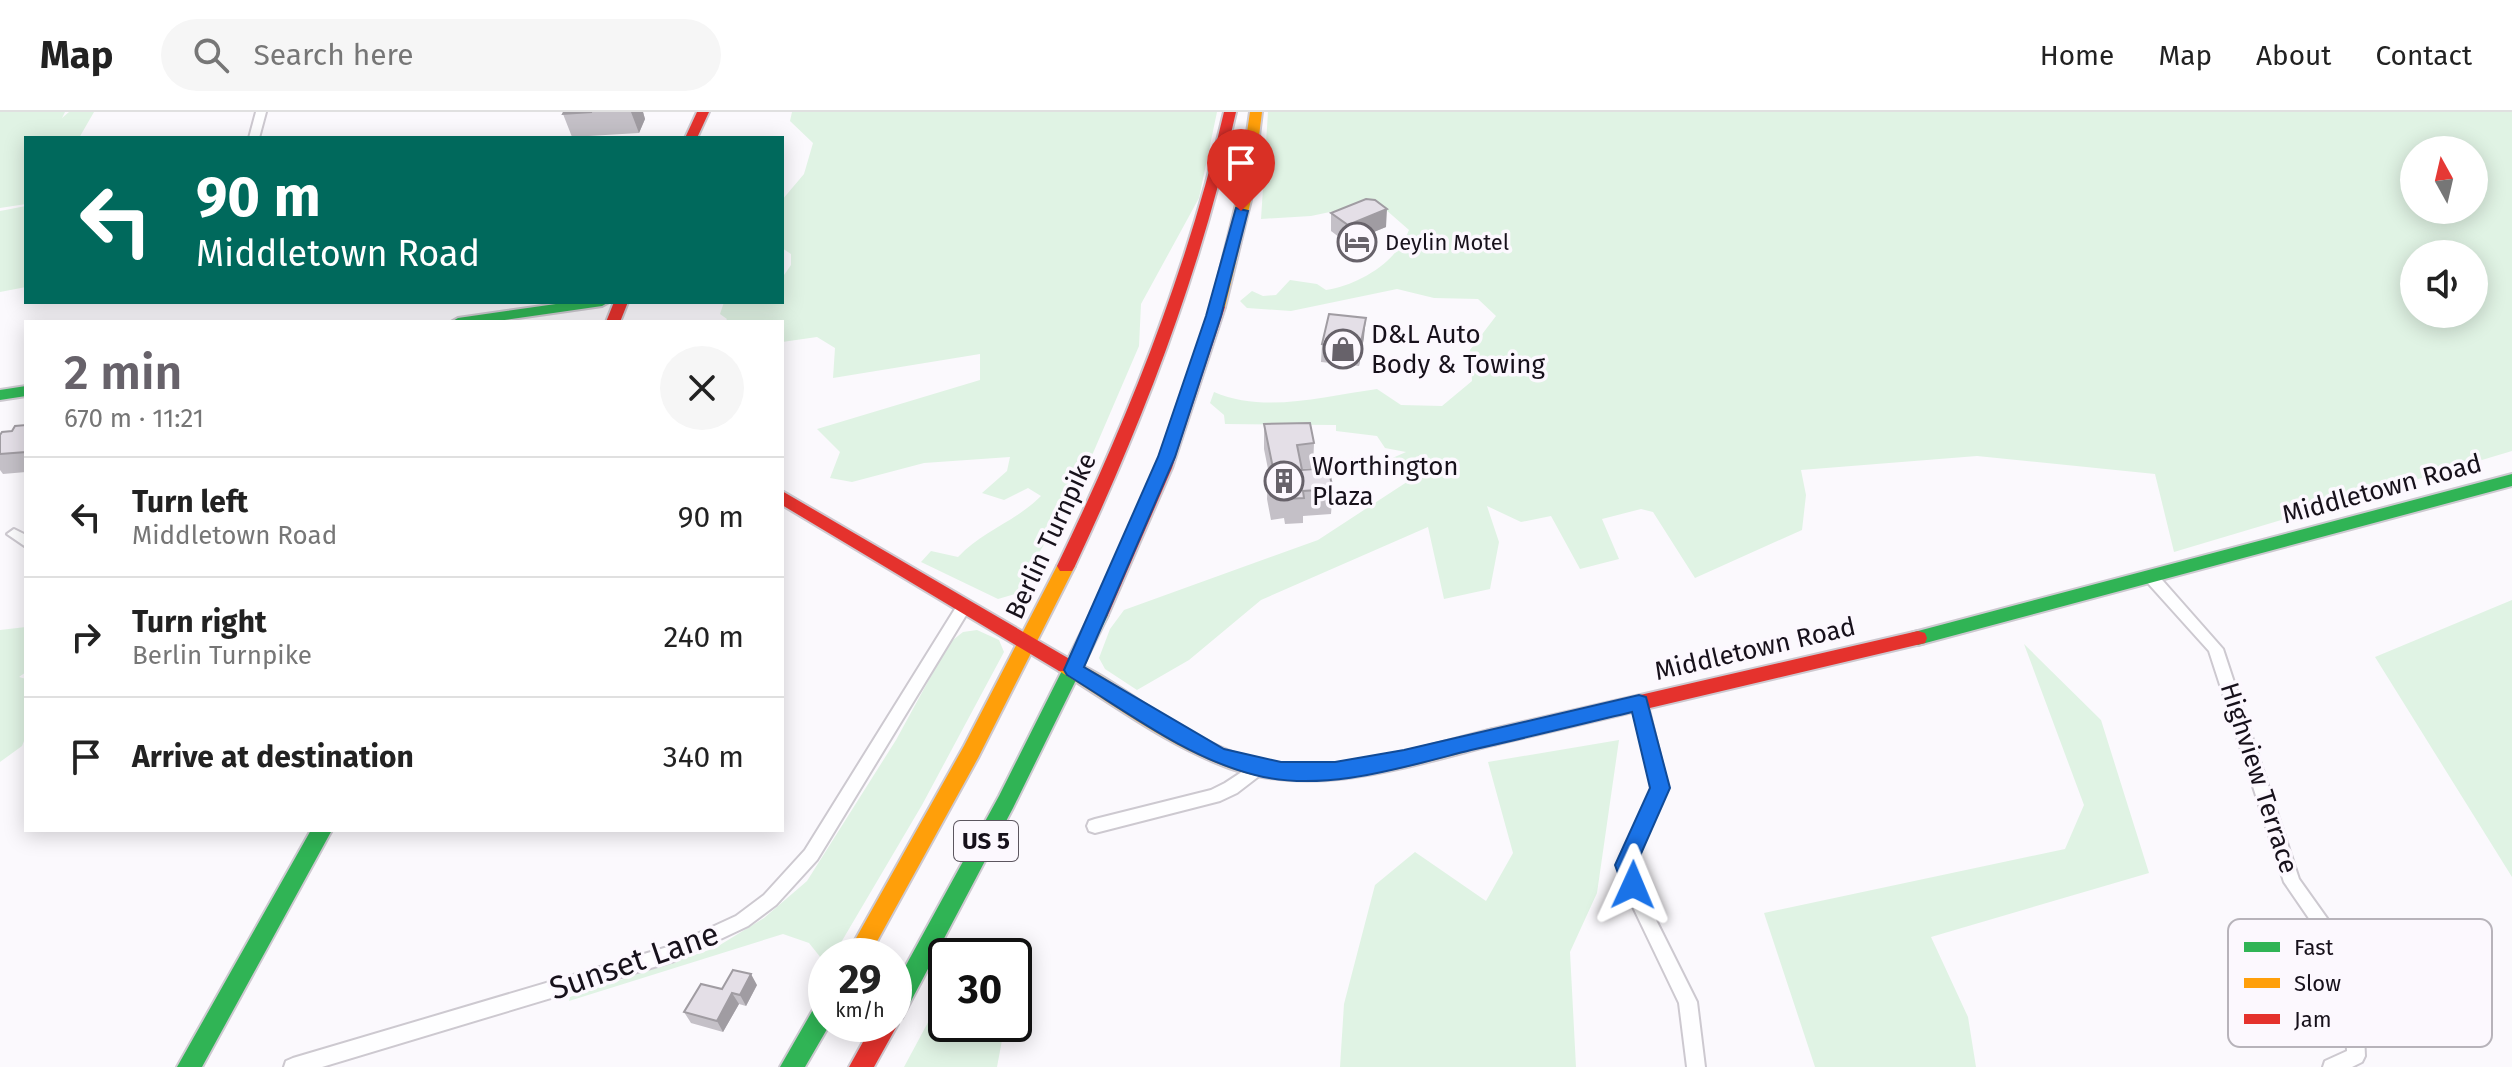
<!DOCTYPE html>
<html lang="en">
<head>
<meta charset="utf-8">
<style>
	body { margin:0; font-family:"Fira Sans",sans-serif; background:#f6f6f6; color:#222; height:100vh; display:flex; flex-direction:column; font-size:30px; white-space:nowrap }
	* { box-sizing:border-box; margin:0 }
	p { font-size:26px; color:#767676 }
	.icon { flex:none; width:44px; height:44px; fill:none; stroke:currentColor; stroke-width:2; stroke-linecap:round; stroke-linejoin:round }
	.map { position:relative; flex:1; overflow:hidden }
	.drawer { position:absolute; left:24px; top:208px; width:760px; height:512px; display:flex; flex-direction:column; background:#fff; border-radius:0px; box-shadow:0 4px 20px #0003 }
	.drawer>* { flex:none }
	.hud { position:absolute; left:24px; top:24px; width:760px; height:168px; border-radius:0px; box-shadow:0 4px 20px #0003; background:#00695c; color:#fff; overflow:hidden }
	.needle { width:52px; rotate:352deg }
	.controls { position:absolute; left:2400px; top:24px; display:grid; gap:16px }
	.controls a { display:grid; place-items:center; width:88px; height:88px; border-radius:50%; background:#fff; box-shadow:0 4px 20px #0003; font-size:40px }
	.speed { position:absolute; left:808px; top:826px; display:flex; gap:16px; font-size:40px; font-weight:700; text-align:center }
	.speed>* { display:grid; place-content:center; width:104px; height:104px; border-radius:50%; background:#fff; box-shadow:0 4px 20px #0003; line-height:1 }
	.speed small { font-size:20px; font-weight:400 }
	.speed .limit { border:4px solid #111; border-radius:12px; background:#fff; color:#111 }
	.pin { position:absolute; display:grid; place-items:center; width:68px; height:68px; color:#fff; margin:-82px -34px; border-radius:50% 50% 50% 0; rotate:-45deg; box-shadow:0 0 8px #0007 }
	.pin .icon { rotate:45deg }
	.me { position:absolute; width:88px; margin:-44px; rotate:1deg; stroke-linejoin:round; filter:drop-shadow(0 0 6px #0008) }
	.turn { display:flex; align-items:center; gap:28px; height:168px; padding:0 40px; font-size:36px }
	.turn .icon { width:104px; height:104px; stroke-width:2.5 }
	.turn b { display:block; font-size:56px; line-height:68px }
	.round { display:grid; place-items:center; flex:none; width:84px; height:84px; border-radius:42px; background:#f6f6f6 }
	.headline { display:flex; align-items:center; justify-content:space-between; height:136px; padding:0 40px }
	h1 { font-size:48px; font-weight:600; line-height:60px; color:#67626a }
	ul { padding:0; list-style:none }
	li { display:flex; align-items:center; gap:24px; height:120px; padding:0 40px; border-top:2px solid #e0e0e0 }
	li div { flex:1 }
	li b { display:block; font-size:30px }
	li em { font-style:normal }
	header { display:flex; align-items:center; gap:48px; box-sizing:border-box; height:112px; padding:0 40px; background:#fff; border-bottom:2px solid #e0e0e0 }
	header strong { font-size:38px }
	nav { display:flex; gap:44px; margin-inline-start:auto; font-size:28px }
	.search { width:560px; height:72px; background:#f6f6f6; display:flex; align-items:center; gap:20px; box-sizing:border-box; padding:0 28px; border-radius:44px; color:#767676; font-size:30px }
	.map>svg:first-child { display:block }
	.green { fill:#e0f3e4; fill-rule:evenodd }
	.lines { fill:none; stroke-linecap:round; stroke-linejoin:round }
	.street-casing { stroke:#cdc9d0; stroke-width:4 }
	.fast-casing { stroke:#cdc9d0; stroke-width:4 }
	.slow-casing { stroke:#cdc9d0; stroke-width:4 }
	.jam-casing { stroke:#cdc9d0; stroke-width:4 }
	.street { fill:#fefeff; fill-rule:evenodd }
	.fast { fill:#30b455; fill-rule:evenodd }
	.slow { fill:#ff9f0a; fill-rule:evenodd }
	.jam { fill:#e5322d; fill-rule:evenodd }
	.wall { fill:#c4c0c7 }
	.shaded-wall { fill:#a09ca2 }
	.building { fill:#e4dfe7; stroke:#a09ca2; stroke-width:2 }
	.route { fill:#1a73e8; stroke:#114b97; stroke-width:2 }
	.labels { text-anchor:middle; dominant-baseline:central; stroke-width:7; stroke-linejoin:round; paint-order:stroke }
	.far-poi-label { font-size:22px; fill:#17111b; stroke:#fcf8fe; text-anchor:start }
	.shield { fill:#fcf8fe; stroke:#5c565f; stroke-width:2 }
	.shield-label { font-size:24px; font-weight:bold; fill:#17111b }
	.poi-label { font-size:26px; fill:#17111b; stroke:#fcf8fe; text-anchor:start }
	.street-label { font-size:26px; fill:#17111b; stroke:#fcf8fe }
	.near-street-label { font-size:32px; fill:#17111b; stroke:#fcf8fe }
	.key { fill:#fcf8fe; stroke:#b7b3ba; stroke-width:2 }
	.key-label { font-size:22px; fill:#17111b }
</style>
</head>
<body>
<header>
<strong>Map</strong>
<div class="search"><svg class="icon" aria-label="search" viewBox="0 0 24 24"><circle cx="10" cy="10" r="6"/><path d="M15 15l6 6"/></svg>Search here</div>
<nav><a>Home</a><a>Map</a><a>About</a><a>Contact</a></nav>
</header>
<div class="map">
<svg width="2512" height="955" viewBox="0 0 2512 955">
	<rect width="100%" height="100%" fill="#fbf9fd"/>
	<path class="green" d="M0,0H65L62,6L69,0H94L79,26H26V92L0,96Z
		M792,0H1217L1199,86L1141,192L1139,234L1081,369L1015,482L998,487L921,450L931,439L958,445C984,418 1015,410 1041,384L1028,376L1004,388L982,381L1007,359L1010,345L924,351L852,370L830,366L840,340L817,317L980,268V242L833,266L835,236L817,225L782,230V210H725L727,207L720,202L724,190H782V166L791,153V142L782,136V88L804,62L813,31L790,9Z
		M1268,0H2512V339L2174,440L2155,362L1977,344L1801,358L1806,383L1802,418L1695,466L1653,400L1641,397L1602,407L1619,447L1580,457L1551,404L1521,410L1487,394L1499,430L1490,477L1444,487L1428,415L1261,488L1189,548L1137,578L1105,557L1099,546L1110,517L1124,498L1318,428L1413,366L1393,360L1388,348L1406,340L1385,336L1377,324L1336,319V313L1225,312L1224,303L1210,291L1214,280C1265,302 1324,284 1377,277L1401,293L1442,294L1472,269L1470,238L1496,204L1478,187L1434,186L1397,177L1291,199L1247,196L1240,189L1252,179L1263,184L1276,183L1290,168L1317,172L1326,178C1359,173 1397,150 1409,118L1377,90L1311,104L1261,107ZM2414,38H2474V98H2414ZM2414,142H2474V202H2414Z
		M26,94V175L0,180V99Z
		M2512,488V765L2375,545Z
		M26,515V560L19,565L26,567V624L22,634L0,650V518Z
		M977,518L999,528L1004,540L922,693L836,839L826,844L825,851L809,831L783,822L569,889L570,885L715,836L764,806L807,769L896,628L949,531L963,520Z
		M2024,532L2101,608L2149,761L1931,825L1968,905L1976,955H1815L1764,801L2065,737L2084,693Z
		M1619,628L1597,781L1570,840L1576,955H1340L1344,892L1375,773L1415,740L1486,789L1513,741L1488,650Z
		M946,885V912H1005L997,955H904L940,888Z"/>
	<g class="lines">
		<g class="street-casing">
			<path id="street" d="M256,0H266L259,26H249Z
				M14,417L26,423V435L7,422Z
				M2151,460L2156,461L2223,537L2299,767L2361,854L2365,944L2362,950L2352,955H2323L2325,949L2347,939L2343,856L2284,770L2209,539L2146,469L2144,465L2146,461Z
				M963,491L968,492L970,496L968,500L817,748L776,793L748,814L674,849L322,955H284L286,949L293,946L671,834L736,804L764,783L805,738L958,492Z
				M1639,584L1644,586L1647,590L1668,676L1633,753L1648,792L1697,890L1705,955H1687L1679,891L1632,793L1617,753L1652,676L1631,590L1634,586Z
				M1257,650L1263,651L1265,656L1263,661L1237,681L1220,689L1095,721L1089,719L1087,714L1089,709L1095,707L1211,678L1225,671Z"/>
		</g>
		<g class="fast-casing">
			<path id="fast" d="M570,190H609L602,194L490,210H451L458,206Z
				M26,274V284L0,288V278Z
				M2512,362V374L1918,533L1911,531L1909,526L1911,521L1918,519Z
				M1099,496L1105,498L1108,503L1013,696L902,906L894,909V875L999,684L1090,503L1093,498Z
				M311,718H332L202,955H177Z
				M826,886V912H830L805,955H780L818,889Z"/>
		</g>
		<g class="slow-casing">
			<path id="slow" d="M1250,0H1262L1251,88L1225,195L1218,199L1211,195L1237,88Z
				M1066,448L1075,454L978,646L869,844H846L964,634L1057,454Z
				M1066,547C1099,557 1148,597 1181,615C1208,630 1235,644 1265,649C1341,663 1420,635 1493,617L1500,619L1503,625L1500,631L1493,633C1409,654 1315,687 1229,656C1168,634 1114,593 1059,559L1057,554L1059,549Z"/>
		</g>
		<g class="jam-casing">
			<path id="jam" d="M697,0H709L697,26H685Z
				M1224,0H1236C1201,159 1144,307 1075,454L1072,459H1060L1057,454C1128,307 1187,159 1224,0Z
				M614,190H628L620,210H606Z
				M1218,191L1225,195L1172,356L1108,503L1105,508H1093L1090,503L1156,356L1211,195Z
				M782,379L1073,549L1075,554L1073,559H1059L782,393Z
				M1918,519L1925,521L1927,526L1925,531L1493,633L1486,631L1483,625L1486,619L1493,617Z
				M894,904L898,912L874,955H849L873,912H894Z"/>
		</g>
		<use href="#street" class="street"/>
		<use href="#fast" class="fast"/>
		<use href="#slow" class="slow"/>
		<use href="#jam" class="jam"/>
	</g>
	<path class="wall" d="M564,0H643L645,7L639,21L572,25L563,2Z
		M1331,101L1386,115L1347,131L1331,119Z
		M1364,225L1359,254L1321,250L1322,232Z
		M1264,312L1314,331L1313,356L1302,357V358L1333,377L1331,402L1303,404V411L1285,412L1284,406L1271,408L1267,387L1268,362H1269L1264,337Z
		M26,313V360L3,362L0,358V323Z
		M757,873L746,894L739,892L723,920L691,911L684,900L722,877Z"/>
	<path class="shaded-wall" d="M631,0H643L645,7L639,21Z
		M1387,97L1386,115L1347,131L1348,113Z
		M1366,206L1364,225L1359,254L1360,235Z
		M751,862L757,873L746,894L740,883Z
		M732,881L739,892L723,920L717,909Z"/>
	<path class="building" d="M564,0H592L563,2Z
		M1366,87L1375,88L1387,97L1348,113L1331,101Z
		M1329,202L1366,206L1360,235L1322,232Z
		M1310,311L1314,331L1297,333L1302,358L1328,356L1333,377L1303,379L1304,386L1286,387L1284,382L1271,383L1268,362L1274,361L1264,312Z
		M26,313V340L0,342V323L2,320L12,319L15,314Z
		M733,858L751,862L740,883L732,881L717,909L684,900L701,872L722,877Z"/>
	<path class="route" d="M1236,96L1248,99L1221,204L1175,345L1084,555L1224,637L1281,650H1335L1404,638L1639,583L1646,585L1670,676L1636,753L1643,773L1640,780H1625L1615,753L1650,676L1632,600C1578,613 1525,626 1471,638C1404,655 1324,681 1255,663C1187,646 1126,599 1067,563L1064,558L1158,345L1206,204Z"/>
	<defs>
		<g id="hotel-ring" transform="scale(2)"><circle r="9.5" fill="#fcf8fe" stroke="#67626a" stroke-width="1.5"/><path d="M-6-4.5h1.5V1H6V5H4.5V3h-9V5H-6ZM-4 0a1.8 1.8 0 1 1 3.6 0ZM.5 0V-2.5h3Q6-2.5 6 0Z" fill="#67626a"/></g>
		<g id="shop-ring" transform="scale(2)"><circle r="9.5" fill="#fcf8fe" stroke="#67626a" stroke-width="1.5"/><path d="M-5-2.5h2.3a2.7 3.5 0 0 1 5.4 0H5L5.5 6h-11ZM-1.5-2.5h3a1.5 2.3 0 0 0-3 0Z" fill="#67626a"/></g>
		<g id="building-ring" transform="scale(2)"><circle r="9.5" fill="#fcf8fe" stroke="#67626a" stroke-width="1.5"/><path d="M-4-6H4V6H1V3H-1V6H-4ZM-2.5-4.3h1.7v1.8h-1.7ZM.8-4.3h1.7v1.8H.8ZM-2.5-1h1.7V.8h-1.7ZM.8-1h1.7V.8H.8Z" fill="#67626a"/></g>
	</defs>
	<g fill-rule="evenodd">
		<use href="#hotel-ring" x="1357" y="130"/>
		<use href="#shop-ring" x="1343" y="237"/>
		<use href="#building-ring" x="1284" y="369"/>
	</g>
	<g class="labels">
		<g class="far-poi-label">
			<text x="1385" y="130">Deylin Motel</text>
		</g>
		<rect class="shield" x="954" y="709" width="64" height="40" rx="6"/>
		<g class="shield-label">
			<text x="986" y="729">US 5</text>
		</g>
		<g class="poi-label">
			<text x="1371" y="222">D&amp;L Auto<tspan x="1371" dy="30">Body &amp; Towing</tspan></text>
			<text x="1312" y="354">Worthington<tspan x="1312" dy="30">Plaza</tspan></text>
		</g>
		<g class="street-label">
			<text transform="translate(2382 377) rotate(-15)">Middletown Road</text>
			<text transform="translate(1051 424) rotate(-65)">Berlin Turnpike</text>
			<text transform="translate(1755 537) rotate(-13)">Middletown Road</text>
			<text transform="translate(2259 666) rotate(72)">Highview Terrace</text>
		</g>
		<g class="near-street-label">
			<text transform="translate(634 849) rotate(-19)">Sunset Lane</text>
		</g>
	</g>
	<rect x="2228" y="807" width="264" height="128" rx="12" class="key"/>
	<rect x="2244" y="830" width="36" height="10" fill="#30b455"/>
	<rect x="2244" y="866" width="36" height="10" fill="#ff9f0a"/>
	<rect x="2244" y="902" width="36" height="10" fill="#e5322d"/>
	<g class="key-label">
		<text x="2294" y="843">Fast</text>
		<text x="2294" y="879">Slow</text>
		<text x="2294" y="915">Jam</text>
	</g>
</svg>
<div class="controls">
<a><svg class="needle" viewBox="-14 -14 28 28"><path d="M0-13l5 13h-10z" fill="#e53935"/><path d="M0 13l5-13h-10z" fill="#767676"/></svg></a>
<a><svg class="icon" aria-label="sound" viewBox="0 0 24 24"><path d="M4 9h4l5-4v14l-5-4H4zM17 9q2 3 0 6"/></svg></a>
</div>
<div class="speed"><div>29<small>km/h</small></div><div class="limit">30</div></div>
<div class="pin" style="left:1241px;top:99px;background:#d93025"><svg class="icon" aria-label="arrive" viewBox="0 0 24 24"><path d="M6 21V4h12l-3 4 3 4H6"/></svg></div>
<svg class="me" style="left:1633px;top:773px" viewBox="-20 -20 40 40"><path d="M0-17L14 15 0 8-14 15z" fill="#1a73e8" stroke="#fff" stroke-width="4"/></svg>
<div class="hud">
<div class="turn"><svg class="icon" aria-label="left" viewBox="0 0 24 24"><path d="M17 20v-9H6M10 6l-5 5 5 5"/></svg><div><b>90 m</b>Middletown Road</div></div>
</div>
<section class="drawer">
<div class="headline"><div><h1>2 min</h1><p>670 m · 11:21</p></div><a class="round"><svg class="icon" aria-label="close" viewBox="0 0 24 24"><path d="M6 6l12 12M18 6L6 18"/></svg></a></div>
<ul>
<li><svg class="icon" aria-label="left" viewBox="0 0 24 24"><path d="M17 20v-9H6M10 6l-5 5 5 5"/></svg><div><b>Turn left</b><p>Middletown Road</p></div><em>90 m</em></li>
<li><svg class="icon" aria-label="right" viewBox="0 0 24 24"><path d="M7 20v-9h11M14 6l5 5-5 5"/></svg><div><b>Turn right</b><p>Berlin Turnpike</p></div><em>240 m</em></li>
<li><svg class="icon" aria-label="arrive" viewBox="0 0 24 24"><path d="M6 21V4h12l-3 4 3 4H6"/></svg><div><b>Arrive at destination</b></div><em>340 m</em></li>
</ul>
</section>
</div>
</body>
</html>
